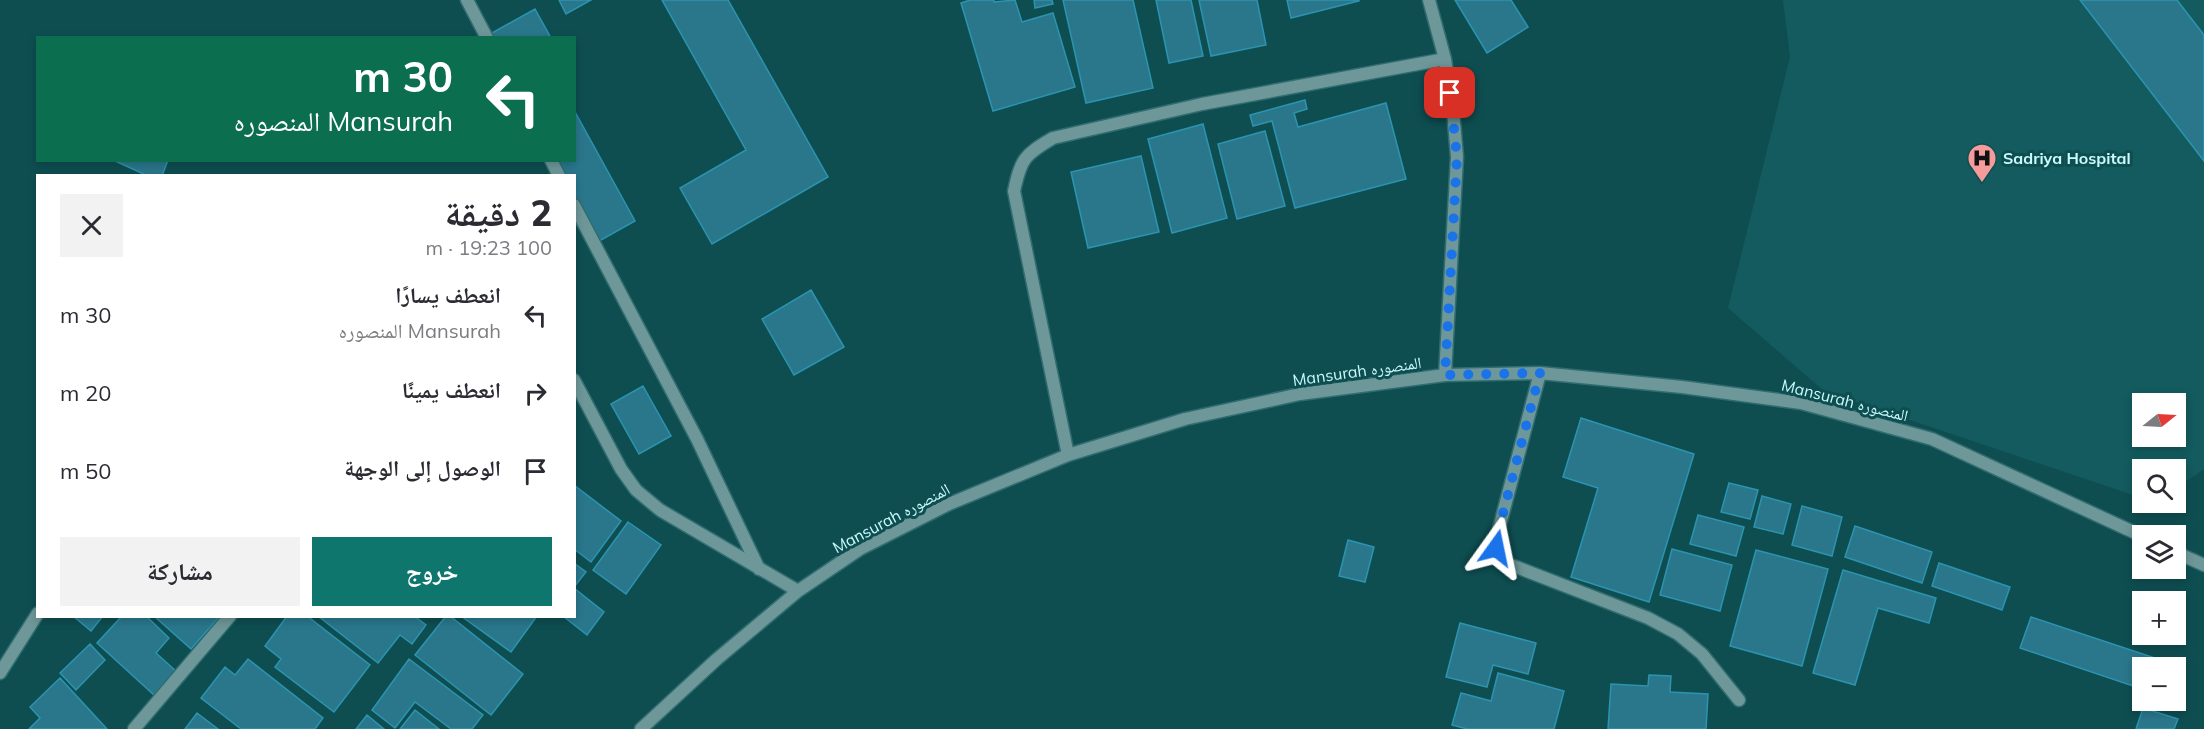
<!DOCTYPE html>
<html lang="ar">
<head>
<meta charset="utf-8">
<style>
	body { margin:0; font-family:Mulish,"Noto Naskh Arabic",sans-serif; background:#f2f2f3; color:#2b2b33; direction:rtl; height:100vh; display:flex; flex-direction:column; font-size:22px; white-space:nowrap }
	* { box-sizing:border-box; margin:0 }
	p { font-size:20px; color:#7c7c81 }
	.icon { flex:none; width:33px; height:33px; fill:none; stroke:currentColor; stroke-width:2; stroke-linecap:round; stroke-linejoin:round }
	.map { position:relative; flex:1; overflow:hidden; direction:ltr }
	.details { position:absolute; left:36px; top:174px; width:540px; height:444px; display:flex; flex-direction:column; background:#fff; border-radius:0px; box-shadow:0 3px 9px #0003; direction:rtl }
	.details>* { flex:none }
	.banner { position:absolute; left:36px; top:36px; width:540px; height:126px; border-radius:0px; box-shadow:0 3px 9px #0003; direction:rtl; background:#0b6e4f; color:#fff; overflow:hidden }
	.needle { width:39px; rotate:72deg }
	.buttons { position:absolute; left:2132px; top:393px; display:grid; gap:12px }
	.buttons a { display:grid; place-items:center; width:54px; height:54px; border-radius:0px; background:#fff; box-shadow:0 3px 9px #0003; font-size:30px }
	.pin { position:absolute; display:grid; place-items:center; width:51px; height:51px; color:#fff; margin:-26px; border-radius:12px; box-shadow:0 3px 9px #0006 }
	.me { position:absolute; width:66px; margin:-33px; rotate:12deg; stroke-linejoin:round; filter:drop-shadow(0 0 4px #0008) }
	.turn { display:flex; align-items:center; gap:21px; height:126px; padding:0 24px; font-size:27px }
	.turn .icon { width:78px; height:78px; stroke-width:2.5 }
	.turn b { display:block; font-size:42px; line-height:51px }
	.round { display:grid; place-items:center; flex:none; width:63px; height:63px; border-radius:0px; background:#f2f2f3 }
	.headline { display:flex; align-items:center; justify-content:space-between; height:102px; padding:0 24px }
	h1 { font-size:36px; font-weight:800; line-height:45px }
	.primary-button { display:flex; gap:12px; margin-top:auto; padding:12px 24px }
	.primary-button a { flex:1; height:69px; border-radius:0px; background:#0f766e; color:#fff; font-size:24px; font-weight:800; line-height:69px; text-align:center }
	.primary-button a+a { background:#f2f2f3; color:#2b2b33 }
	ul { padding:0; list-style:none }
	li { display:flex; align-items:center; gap:18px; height:78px; padding:0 24px }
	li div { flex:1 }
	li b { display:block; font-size:22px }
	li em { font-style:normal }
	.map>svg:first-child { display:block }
	.built { fill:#135b5e; fill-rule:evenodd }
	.building { fill:#2a778c; stroke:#2b94b0; stroke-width:1.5 }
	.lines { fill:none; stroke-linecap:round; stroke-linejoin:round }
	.lane-casing { stroke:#306d70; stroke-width:15 }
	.street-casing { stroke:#306d70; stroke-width:15 }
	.lane { stroke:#6e9799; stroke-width:12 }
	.street { stroke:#6e9799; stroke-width:12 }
	.route { stroke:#1a73e8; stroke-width:10; stroke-dasharray:0 18 }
	.labels { text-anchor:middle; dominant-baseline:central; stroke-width:6; stroke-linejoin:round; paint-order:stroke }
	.poi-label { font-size:16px; font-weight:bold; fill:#c9fafd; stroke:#0e4e51; text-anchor:start }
	.street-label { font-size:16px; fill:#c9fafd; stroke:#0e4e51 }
</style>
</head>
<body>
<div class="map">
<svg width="2204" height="729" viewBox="0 0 2204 729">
	<rect width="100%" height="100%" fill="#0e4e51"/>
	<path class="built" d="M1783,0H2204V469L2175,489V470H2142V498L1824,391L1728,308L1790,57ZM2142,404H2175V436H2142Z"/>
	<path class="building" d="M559,0H591L566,14Z
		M662,0H728L828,177L712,244L680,188L746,150Z
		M970,0H994V2L1015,0L1022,22L1053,13L1075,87L993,111L961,3Z
		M1034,0H1052L1053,4L1035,8Z
		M1063,0H1133L1153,88L1086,103Z
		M1156,0H1191L1203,56L1169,63Z
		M1199,0H1257L1266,45L1211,56Z
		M1287,0H1359V1L1291,18Z
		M1455,0H1511L1528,27L1487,53Z
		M2080,0H2177L2204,35V161Z
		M535,9L551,38H483Z
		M1305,100L1307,109L1294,113L1298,127L1386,103L1406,179L1295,208L1272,121L1253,126L1250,115Z
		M574,110L635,221L594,244L574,208V176H557L548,160H574Z
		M1203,124L1227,218L1172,233L1148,139Z
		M1265,131L1285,206L1237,219L1218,144Z
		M1141,156L1159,232L1088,248L1071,172Z
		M113,160H168L162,176H148Z
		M811,290L844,347L794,375L762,319Z
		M643,386L671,436L639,454L611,404Z
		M1581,418L1694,454L1649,602L1571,577L1598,488L1563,477Z
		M1729,483L1758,490L1750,519L1721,512Z
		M574,485L621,521L591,562L574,549Z
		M1762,496L1791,504L1783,534L1754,527Z
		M1802,506L1842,517L1832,556L1792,545Z
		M1698,515L1744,527L1736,556L1690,544Z
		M628,522L661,545L626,594L593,570Z
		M1855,526L1932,552L1922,583L1845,557Z
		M1348,540L1374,547L1365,582L1339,576Z
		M1672,549L1732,565L1720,611L1660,595Z
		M1756,550L1828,569L1802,666L1730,646Z
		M574,563L586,572L574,587Z
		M1939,563L2010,587L2002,610L1932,586Z
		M1843,570L1936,598L1929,623L1878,608L1855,685L1813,673Z
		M574,588L604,612L587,635L563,616H574Z
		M73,616H103L91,631Z
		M122,616H146L169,638L156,653L177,672L155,696L97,643Z
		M154,616H220L191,649Z
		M287,616H307L370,665L334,712L275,667L281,659L265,646Z
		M318,616H414L426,625L412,644L400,635L378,663Z
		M446,616H450L523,674L491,715L415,655Z
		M461,616H537L511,652Z
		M2031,617L2173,664L2172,668H2142V689L2020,648Z
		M1460,623L1536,643L1528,674L1493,665L1487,687L1446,677Z
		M90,644L105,660L76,690L60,673Z
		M248,659L323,718L315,729H241L201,698L225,667L235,675Z
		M409,659L483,715L472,729H451L415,702L395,728L372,710Z
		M1498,673L1564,691L1554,729H1467L1452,725L1461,693L1491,701Z
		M1649,675L1671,676L1670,692L1708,694L1706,729H1608L1611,684L1648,686Z
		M60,678L107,729H29L40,718L30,707Z
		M2143,708L2178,719L2174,729H2136Z
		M415,710L439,729H400Z
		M197,713L218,729H185Z
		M367,715L384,729H356Z"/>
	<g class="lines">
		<g class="lane-casing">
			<path id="lane" d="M467,0L487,38
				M551,160L559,176
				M574,205L697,439L759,569"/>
		</g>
		<g class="street-casing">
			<path id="street" d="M1429,0L1445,59L1453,110L1457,157L1445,375
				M1540,373L1497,536C1495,549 1496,555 1506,563L1648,618L1678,634L1702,654L1739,700
				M574,380L621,469L636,490L660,510L798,591
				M1068,455L1014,191C1021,159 1024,155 1053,138L1202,104L1445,59
				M2175,552L2204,565
				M0,673L38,613
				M134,729L230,616
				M641,729L717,659L798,591L860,549L949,504L1068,455L1185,419L1300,394L1445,375L1540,373L1682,387L1801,403L1932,439L2142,536"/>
		</g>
		<use href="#lane" class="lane"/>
		<use href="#street" class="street"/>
	</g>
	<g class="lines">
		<path class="route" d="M1450,93L1457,157L1445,375L1540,373L1497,536L1496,548"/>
	</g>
	<defs>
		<g id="hospital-pin" transform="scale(1.5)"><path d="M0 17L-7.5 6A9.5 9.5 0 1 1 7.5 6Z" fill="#f59b9b" stroke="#0e4e51"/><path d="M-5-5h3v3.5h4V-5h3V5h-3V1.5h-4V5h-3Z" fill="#111"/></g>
	</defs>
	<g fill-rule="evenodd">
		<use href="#hospital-pin" x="1982" y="158"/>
	</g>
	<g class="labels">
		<g class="poi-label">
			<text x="2003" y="158">Sadriya Hospital</text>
		</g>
		<g class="street-label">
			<text transform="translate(1357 371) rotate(-8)">Mansurah المنصوره</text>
			<text transform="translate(1845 400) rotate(14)">Mansurah المنصوره</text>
			<text transform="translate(891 518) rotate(-28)">Mansurah المنصوره</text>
		</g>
	</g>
</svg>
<div class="buttons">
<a><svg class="needle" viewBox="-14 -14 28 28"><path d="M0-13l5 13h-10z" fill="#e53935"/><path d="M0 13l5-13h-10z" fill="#7c7c81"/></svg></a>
<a><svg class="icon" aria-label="search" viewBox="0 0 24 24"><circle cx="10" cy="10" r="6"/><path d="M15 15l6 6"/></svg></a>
<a><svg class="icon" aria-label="layers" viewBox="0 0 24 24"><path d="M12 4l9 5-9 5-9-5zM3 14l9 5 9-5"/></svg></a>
<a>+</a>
<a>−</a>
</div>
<div class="pin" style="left:1450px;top:93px;background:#d93025"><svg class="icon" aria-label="arrive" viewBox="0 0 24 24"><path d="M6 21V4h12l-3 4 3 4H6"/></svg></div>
<svg class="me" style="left:1496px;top:548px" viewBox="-20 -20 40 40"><path d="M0-17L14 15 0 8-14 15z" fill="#1a73e8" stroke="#fff" stroke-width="4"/></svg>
<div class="banner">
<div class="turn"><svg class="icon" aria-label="left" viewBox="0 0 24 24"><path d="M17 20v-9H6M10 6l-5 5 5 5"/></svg><div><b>30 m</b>Mansurah المنصوره</div></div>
</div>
<section class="details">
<div class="headline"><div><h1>2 دقيقة</h1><p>100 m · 19:23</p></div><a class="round"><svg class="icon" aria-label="close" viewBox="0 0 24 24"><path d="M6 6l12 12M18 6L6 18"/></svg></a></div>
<ul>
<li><svg class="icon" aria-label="left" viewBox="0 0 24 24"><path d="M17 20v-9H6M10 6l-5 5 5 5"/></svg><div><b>انعطف يسارًا</b><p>Mansurah المنصوره</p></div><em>30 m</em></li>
<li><svg class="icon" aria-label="right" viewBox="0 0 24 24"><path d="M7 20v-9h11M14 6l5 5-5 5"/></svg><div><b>انعطف يمينًا</b></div><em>20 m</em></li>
<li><svg class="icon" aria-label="arrive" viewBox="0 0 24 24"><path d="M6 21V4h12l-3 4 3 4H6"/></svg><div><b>الوصول إلى الوجهة</b></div><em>50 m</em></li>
</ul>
<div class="primary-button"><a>خروج</a><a>مشاركة</a></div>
</section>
</div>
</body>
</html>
